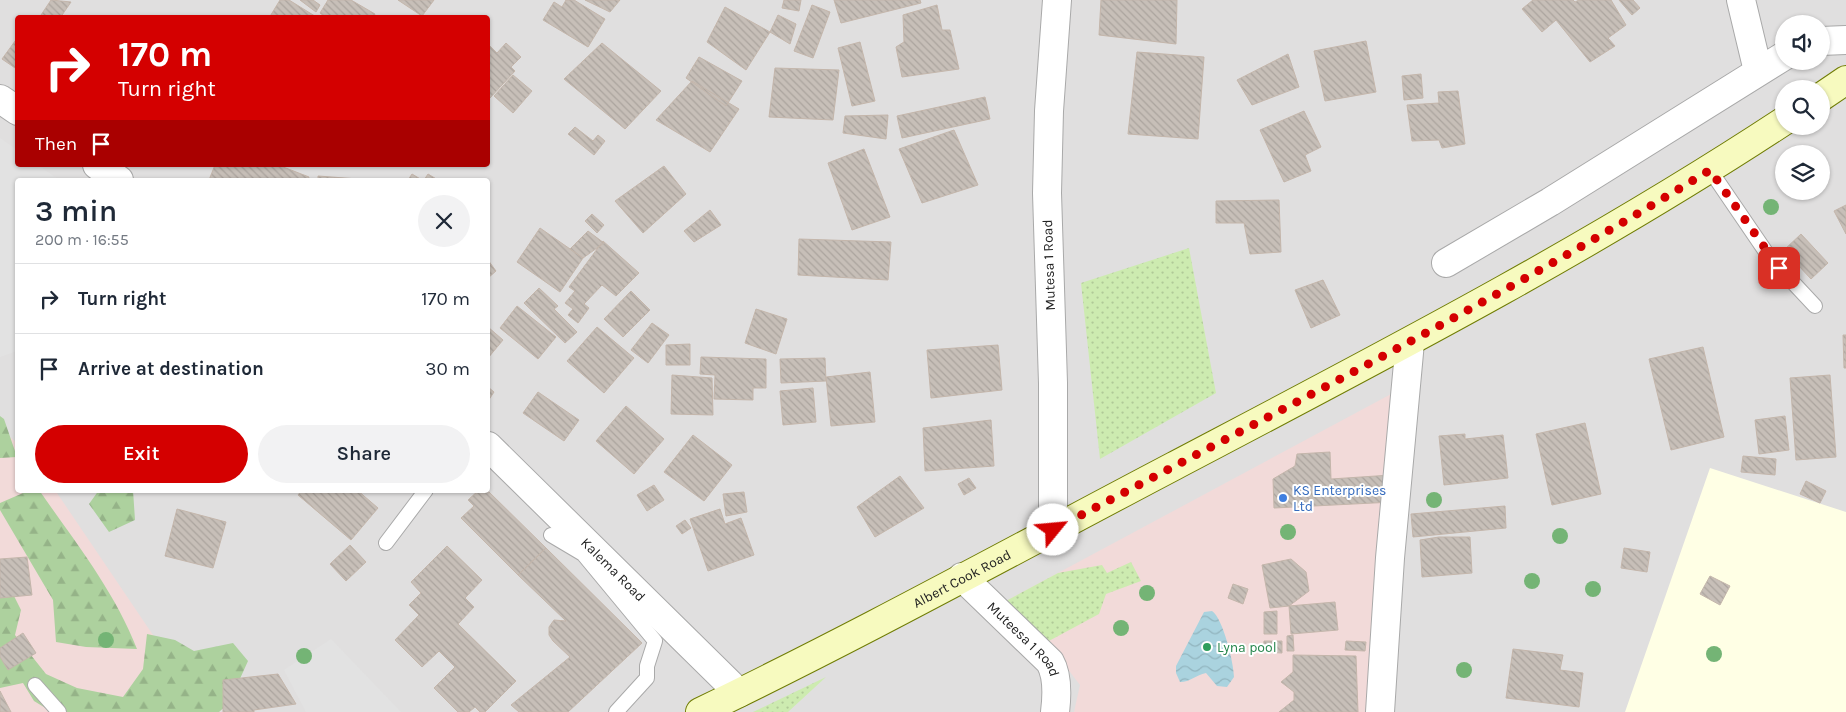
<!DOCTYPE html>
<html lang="en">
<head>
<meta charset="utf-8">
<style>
	body { margin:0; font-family:Karla,sans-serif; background:#f2f2f3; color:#1f2937; height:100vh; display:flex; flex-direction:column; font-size:19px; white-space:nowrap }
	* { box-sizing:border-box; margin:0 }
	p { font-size:16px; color:#747a83 }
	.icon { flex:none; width:28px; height:28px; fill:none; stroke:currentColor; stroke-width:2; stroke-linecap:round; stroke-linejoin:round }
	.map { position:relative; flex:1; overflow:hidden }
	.side { position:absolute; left:15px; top:178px; width:475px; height:315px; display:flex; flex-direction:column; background:#fff; border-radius:5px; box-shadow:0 1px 4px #0004 }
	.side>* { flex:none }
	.top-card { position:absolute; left:15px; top:15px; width:475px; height:152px; border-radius:5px; box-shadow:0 1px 4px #0004; background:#d40000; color:#fff; overflow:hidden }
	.buttons { position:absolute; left:1775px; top:15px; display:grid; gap:10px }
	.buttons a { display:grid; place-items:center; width:55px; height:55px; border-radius:50%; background:#fff; box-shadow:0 1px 4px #0004; font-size:25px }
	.pin { position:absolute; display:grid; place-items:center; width:42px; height:42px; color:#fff; margin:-21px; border-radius:10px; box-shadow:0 2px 8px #0006 }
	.me { position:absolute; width:55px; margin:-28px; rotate:62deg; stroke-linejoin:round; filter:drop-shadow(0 0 4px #0008) }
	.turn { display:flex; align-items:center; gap:18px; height:105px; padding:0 20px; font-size:22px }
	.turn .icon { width:65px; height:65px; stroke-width:2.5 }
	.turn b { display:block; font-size:35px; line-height:42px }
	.then { display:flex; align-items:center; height:48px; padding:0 20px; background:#0003; gap:10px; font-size:19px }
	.round { display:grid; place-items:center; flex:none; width:52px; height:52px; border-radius:26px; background:#f2f2f3 }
	.overview { display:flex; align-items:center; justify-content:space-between; height:85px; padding:0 20px }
	h1 { font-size:30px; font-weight:600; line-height:38px }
	.action { display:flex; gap:10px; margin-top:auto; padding:10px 20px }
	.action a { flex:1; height:58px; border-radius:30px; background:#d40000; color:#fff; font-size:20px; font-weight:600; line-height:58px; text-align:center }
	.action a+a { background:#f2f2f3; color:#1f2937 }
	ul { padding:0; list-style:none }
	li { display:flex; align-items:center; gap:15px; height:70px; padding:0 20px; border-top:1px solid #e0e1e3 }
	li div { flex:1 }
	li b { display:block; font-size:19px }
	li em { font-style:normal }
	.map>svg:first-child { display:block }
	.residential { fill:#e0dfdf; fill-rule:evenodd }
	.commercial { fill:#f2dad9 }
	.education { fill:#ffffe5 }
	.grass { fill:url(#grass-dots) }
	.forest { fill:url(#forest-firs) }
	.parking { fill:#e2e2e2 }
	.water { fill:url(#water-waves) }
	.building { fill:url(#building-back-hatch); stroke:#c4b6ab }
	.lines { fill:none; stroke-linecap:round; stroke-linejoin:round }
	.service-casing { stroke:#a9a9a9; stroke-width:16 }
	.minor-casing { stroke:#a9a9a9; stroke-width:30 }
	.tertiary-casing { stroke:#a9a9a9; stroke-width:30 }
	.secondary-casing { stroke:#707d05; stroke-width:30 }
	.service { stroke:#fff; stroke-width:14 }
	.minor { stroke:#fff; stroke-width:28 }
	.tertiary { stroke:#fff; stroke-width:28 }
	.secondary { stroke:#f7fabf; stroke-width:28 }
	.tree { fill:#74b475 }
	.route { stroke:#d40000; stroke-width:9; stroke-dasharray:0 16.2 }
	.shop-dot { fill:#3f7fe0; stroke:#fff; stroke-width:2 }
	.leisure-dot { fill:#2e9e5b; stroke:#fff; stroke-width:2 }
	.labels { text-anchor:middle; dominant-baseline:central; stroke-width:4; stroke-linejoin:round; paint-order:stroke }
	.street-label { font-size:14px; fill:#222; stroke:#fff }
	.shop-label { font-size:14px; fill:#366cbe; stroke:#fff; text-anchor:start }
	.leisure-label { font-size:14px; fill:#27864d; stroke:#fff; text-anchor:start }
</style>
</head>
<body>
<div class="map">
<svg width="1846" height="712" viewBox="0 0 1846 712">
	<defs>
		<pattern id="grass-dots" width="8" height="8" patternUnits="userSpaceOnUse" patternTransform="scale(1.25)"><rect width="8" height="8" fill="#cdebb0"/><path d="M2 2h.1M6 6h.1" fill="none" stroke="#b0c997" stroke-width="1.8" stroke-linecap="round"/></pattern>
		<pattern id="forest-firs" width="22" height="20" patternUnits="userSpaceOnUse" patternTransform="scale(1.25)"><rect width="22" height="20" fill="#add19e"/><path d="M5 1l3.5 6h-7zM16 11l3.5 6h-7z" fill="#95b388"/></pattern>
		<pattern id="water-waves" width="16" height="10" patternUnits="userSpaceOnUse" patternTransform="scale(1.25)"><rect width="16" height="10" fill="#aad3df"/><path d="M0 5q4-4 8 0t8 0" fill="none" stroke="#92b5bf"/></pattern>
		<pattern id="building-back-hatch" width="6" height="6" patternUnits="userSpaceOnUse" patternTransform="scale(1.25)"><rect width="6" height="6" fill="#c7bfb8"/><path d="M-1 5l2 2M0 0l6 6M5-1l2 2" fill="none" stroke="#aba49e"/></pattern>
	</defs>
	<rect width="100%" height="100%" fill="#f2efe9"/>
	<path class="residential" d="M0,0H1846V712H0ZM18,18H488V165H18ZM1784,24H1821V61H1784ZM1784,89H1821V126H1784ZM1784,154H1821V191H1784ZM18,180H488V490H18Z"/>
	<path class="commercial" d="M1393,393L1370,712H1074L1080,685L1047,642L1004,602Z
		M0,428L17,443L18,490H55L205,712H0Z"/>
	<path class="education" d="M1710,468L1846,512V712H1625Z"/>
	<path class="grass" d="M1189,248L1216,393L1100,459L1081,283Z
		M1131,562L1141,581L1106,594L1099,614L1047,642L1004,602L1058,573L1102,565L1107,573Z
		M826,677L788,712H753Z"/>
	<path class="forest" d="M0,416L4,419L17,457L0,458Z
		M30,490H39C75,542 114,590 137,649L86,647L56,642L53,600L0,510V503Z
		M99,490H133L135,520L109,532L89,504Z
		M0,578H5L21,610L15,635L46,674L77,688L123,697L143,669L147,634L175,640L194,651L233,643L248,661L229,703L219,712H52L34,701L23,683L0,688Z"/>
	<path class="parking" d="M0,138L17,150L18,165H38L59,180H18L17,351L0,357Z
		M331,639L401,712H306L284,670Z"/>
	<path class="water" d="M1212,611C1223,618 1234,664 1234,677L1227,687L1217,686L1206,673C1196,675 1190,682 1180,682L1176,673V666L1204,612Z"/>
	<path class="building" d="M51,0L71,2L60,18H39Z
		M280,0H289L318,18H269Z
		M300,0H313L320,5L316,12Z
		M328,0H351L375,14L373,18H327L320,13Z
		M398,0H434L422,16Z
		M566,0H574L605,19L588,47L543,20L554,2L562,7Z
		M585,0H620L610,12Z
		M784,0H801L799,11L782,8Z
		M834,0H920L921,3L841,23Z
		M1101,0H1177L1176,44L1099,35Z
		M1533,0H1573L1575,2L1579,0H1611L1626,25L1608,38L1615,46L1590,62L1556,20L1542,32L1522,9Z
		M1619,0H1633L1640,8L1632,15Z
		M812,5L830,12L813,58L794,51Z
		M937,5L942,30H950L959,69L902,77L896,47L904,42L903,15Z
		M725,7L770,32L746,70L707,42Z
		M778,15L796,24L790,44L770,32Z
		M18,37V70L2,59Z
		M1366,41L1376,92L1325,101L1314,51Z
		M860,42L875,101L852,106L838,48Z
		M506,43L521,57L511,67L515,71L490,98L488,95V44L497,53Z
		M602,43L661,91L625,129L564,79Z
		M1137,52L1204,57L1198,139L1128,134Z
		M1288,54L1299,87L1252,105L1237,80Z
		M699,57L742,81L726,106L686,78Z
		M775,68L839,70L833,120L769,117Z
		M1421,74L1423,98L1404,100L1402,76Z
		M513,75L532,91L513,113L494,96Z
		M692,81L739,109L710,152L656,120Z
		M1458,91L1465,144L1442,148L1439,140L1412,141L1407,105L1439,103L1438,92Z
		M985,97L990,119L902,138L897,116Z
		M1304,111L1321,147L1305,155L1311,171L1284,182L1260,130Z
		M888,115L886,139L843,133L845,116Z
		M575,127L593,141L598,135L605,141L594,155L568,134Z
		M954,130L978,185L922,203L899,149Z
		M864,149L890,217L852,230L828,163Z
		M215,165H278L309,177L308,180H209Z
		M664,166L686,194L643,233L615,201Z
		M412,174L422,180H408Z
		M428,174L438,180H424Z
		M318,176L358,179V180H318Z
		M1279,200L1281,252L1250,254L1244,223H1216V201Z
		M1846,205V234L1834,211Z
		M710,210L721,225L694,242L684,231Z
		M592,214L604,225L597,233L585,221Z
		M540,228L583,258L560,292L517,262Z
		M588,231L604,243L583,258L570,249Z
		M1801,234L1828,263L1811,279L1784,250Z
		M799,239L891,242L888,280L798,275Z
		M603,241L639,273L616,296L602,285L584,304L589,308L578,323L568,315L573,309L565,303L575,291L569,287Z
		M488,260L496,271L488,278Z
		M1323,280L1340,315L1311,328L1295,290Z
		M539,288L558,306L554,309L577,332L565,343L524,303Z
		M631,291L650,310L623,337L604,319Z
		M517,306L556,337L538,359L500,328Z
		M756,309L787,319L776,354L745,343Z
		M652,323L669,335L648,363L631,350Z
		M488,327L503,340L488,358Z
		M597,327L634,358L604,393L567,361Z
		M1843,335H1846V368H1844Z
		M690,344V365H666V345Z
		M998,345L1002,390L931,398L927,350Z
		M1703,347L1724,437L1671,450L1649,359Z
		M701,357L766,359V388H753V400L714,399L715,375L700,374Z
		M825,358L826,381L781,383L780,359Z
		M870,372L875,422L831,426L826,377Z
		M672,375L712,378L713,415L671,414Z
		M1830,375L1836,457L1796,460L1790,378Z
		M488,387L494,392L488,401Z
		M813,388L816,422L783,425L780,391Z
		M538,392L579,420L564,441L523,413Z
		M626,406L664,439L634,474L596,441Z
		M1785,416L1789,450L1759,454L1755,420Z
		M991,420L994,466L925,471L923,428Z
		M1585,423L1601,494L1552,505L1536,434Z
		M1465,434V439L1503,435L1508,478L1444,485L1439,436Z
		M693,435L732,465L704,501L664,472Z
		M1330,452L1331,479L1391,475L1393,502L1274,508L1273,479L1295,466L1297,454Z
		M1743,456L1776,459L1775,475L1741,472Z
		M900,476L924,508L875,537L857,507Z
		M969,478L976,488L964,495L958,484Z
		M1806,481L1826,491L1820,503L1800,494Z
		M654,485L664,500L647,511L637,495Z
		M302,490H357L378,508L351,540L298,495Z
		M479,490H487L546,548L518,575L461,518L474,506L468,500Z
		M744,492L747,512L726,516L723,494Z
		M1505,506L1506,528L1413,537L1411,514Z
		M177,509L226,522L213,568L165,556Z
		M720,509L725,524L741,518L754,555L708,571L690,519Z
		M685,520L691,528L682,534L676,526Z
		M1439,537H1470L1472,573L1422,577L1420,540Z
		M350,545L366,562L346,581L330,564Z
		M447,546L482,580L465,598L474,607L458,624L516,681L485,712H480L475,707L469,712H458L434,688L455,667L439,651L422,667L395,640L419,615L409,605L421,593L411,582Z
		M546,548L642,643L568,712H519L511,705L570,657L553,641L549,635V627L554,620L566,621L518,575Z
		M1624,548L1650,552L1647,572L1621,568Z
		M27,557L32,595L0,598V559Z
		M1291,559L1306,572L1309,591L1289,606L1270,608L1262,565Z
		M1710,576L1730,586L1720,605L1700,594Z
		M1233,584L1248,589L1243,604L1228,598Z
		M1335,602L1338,630L1291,634L1289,606Z
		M1277,611V634H1264V612Z
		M23,633L36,653L8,670L0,657V648Z
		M1293,635L1294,651H1287V636Z
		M1264,641H1282V653L1263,652Z
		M1346,641L1366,642L1365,651L1345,650Z
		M1513,649L1563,655L1560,670L1583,673L1579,707L1506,698Z
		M1293,655L1356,656L1358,712H1279L1294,700V692L1281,682L1293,672Z
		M278,674L296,704L254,710V712H223V680Z
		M0,691L11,712H0Z"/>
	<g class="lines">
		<g class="service-casing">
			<path id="service" d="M1710,170L1770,258L1815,306
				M551,535L583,554L655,641L647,666V678L616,712
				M386,543L426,490
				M35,685L59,712"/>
		</g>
		<g class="minor-casing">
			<path id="minor" d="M1741,0L1758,71
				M1821,41L1846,40
				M1446,263L1550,202L1784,56
				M1053,529V383L1047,193L1049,111L1057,0
				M1380,712L1390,558L1410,342"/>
		</g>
		<g class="tertiary-casing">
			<g id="tertiary">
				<path d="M0,99L18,111"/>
				<path d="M97,165L119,180"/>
				<path id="s1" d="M488,446L739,693"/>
				<path id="s2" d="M962,577L1050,662C1058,676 1057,696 1055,712"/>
			</g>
		</g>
		<g class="secondary-casing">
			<g id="secondary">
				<path d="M1821,97L1846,80"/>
				<path id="s3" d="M700,712C860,635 1016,549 1174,466C1381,357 1588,250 1784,121"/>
			</g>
		</g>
		<use href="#service" class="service"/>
		<use href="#minor" class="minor"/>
		<use href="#tertiary" class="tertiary"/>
		<use href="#secondary" class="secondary"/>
	</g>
	<g class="tree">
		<circle cx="1771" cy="207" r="8"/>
		<circle cx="1434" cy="500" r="8"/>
		<circle cx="1288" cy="532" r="8"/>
		<circle cx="1560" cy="536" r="8"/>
		<circle cx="1532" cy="581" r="8"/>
		<circle cx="1593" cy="589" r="8"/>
		<circle cx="1147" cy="593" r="8"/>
		<circle cx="1121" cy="628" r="8"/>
		<circle cx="106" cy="640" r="8"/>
		<circle cx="1714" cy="654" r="8"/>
		<circle cx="304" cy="656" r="8"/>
		<circle cx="1464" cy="670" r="8"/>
	</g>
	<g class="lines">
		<path class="route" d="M1053,530C1274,413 1497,301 1710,170L1779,268"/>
	</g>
	<circle class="shop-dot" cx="1283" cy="498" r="5"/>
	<circle class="leisure-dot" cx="1207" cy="647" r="5"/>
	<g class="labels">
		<g class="street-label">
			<text transform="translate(1049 265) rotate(-92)">Mutesa 1 Road</text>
			<text stroke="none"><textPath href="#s1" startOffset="176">Kalema Road</textPath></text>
			<text stroke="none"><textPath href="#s3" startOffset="294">Albert Cook Road</textPath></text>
			<text stroke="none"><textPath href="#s2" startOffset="88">Muteesa 1 Road</textPath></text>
		</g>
		<g class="shop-label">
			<text x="1293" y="490">KS Enterprises<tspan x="1293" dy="16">Ltd</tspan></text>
		</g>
		<g class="leisure-label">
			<text x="1217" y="647">Lyna pool</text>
		</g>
	</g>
</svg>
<div class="buttons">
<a><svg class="icon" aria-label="sound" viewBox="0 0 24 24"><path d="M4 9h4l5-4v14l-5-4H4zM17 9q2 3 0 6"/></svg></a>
<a><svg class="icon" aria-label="search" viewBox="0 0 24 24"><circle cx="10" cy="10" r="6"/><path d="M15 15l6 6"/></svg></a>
<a><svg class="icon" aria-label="layers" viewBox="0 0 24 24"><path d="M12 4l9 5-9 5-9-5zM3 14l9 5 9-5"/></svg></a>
</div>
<div class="pin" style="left:1779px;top:268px;background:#d93025"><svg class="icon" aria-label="arrive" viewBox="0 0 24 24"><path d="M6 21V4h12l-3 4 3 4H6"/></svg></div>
<svg class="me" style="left:1053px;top:530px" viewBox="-20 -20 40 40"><circle r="19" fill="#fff"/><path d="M0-13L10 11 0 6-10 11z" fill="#d40000"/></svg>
<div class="top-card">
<div class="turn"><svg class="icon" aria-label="right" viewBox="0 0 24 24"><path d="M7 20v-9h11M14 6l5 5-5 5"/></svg><div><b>170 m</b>Turn right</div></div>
<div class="then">Then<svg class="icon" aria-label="arrive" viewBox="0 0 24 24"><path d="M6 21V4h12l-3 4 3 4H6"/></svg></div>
</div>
<section class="side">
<div class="overview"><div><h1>3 min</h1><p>200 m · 16:55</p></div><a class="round"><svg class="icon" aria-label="close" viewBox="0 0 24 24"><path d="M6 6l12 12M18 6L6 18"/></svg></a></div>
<ul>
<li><svg class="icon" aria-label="right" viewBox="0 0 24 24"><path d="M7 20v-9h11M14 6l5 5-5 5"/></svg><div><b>Turn right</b></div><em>170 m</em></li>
<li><svg class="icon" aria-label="arrive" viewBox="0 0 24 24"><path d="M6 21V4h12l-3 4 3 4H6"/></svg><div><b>Arrive at destination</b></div><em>30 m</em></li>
</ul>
<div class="action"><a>Exit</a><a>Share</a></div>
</section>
</div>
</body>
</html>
